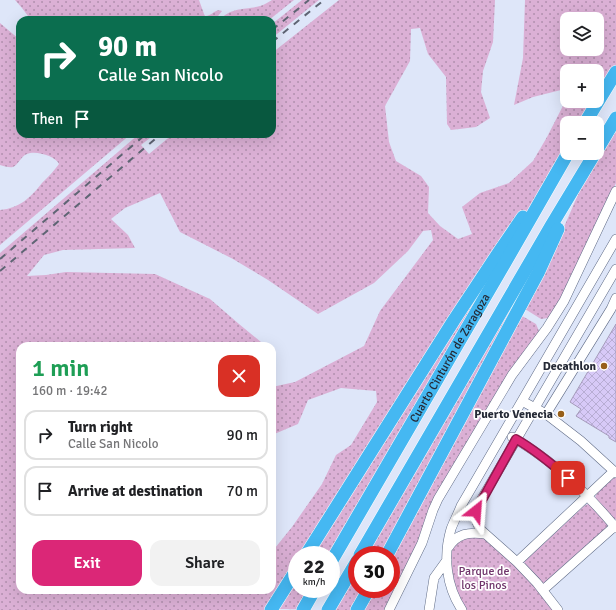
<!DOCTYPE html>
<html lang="en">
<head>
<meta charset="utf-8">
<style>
	body { margin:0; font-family:Signika,sans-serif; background:#f2f2f2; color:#202124; height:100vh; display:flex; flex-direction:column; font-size:15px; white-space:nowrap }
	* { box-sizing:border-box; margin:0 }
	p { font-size:13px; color:#757577 }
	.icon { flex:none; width:22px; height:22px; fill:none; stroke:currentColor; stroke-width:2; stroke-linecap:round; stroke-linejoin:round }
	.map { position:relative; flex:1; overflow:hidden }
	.sheet { position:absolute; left:16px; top:342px; width:260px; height:252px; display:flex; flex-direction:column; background:#fff; border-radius:12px; box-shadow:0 4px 16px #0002 }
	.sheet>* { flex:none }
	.hud { position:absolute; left:16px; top:16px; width:260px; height:122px; border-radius:12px; box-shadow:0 4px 16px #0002; background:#0b6e4f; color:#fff; overflow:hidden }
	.tools { position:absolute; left:560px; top:12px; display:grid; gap:8px }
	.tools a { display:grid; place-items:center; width:44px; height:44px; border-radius:8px; background:#fff; box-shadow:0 4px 16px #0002; font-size:20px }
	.speed { position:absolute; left:288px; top:546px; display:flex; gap:8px; font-size:20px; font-weight:700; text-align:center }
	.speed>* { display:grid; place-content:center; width:52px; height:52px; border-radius:50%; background:#fff; box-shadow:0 4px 16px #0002; line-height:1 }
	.speed small { font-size:10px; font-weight:400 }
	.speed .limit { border:6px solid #d22; background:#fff; color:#111 }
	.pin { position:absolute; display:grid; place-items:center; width:34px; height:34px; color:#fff; margin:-17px; border-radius:8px; box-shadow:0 2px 6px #0006 }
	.me { position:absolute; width:44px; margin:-22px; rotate:28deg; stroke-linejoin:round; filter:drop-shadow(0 0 3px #0008) }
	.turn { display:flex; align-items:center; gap:14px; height:84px; padding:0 16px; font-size:18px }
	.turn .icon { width:52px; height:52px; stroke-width:2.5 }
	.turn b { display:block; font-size:28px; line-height:34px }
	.then { display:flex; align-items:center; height:38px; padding:0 16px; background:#0003; gap:8px; font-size:15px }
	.round { display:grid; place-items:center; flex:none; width:42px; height:42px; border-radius:12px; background:#f2f2f2 }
	.head { display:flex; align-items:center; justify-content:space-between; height:68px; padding:0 16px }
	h1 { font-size:24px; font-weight:600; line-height:30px; color:#1e9e55 }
	.primary-button { display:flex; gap:8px; margin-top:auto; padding:8px 16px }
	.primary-button a { flex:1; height:46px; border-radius:12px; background:#db2777; color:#fff; font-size:16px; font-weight:600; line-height:46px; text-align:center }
	.primary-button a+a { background:#f2f2f2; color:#202124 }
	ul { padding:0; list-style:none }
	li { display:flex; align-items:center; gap:12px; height:50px; margin:0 8px 6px; padding:0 8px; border:2px solid #e0e0e0; border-radius:12px }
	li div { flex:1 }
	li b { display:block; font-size:15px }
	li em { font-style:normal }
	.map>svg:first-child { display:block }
	.grass { fill:url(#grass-dots); fill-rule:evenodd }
	.building { fill:url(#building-cross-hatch); stroke:#a59bba }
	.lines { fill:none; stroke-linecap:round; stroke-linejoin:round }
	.minor-casing { stroke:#5e6a85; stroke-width:10 }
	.highway-casing { stroke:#fff; stroke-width:14 }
	.minor { stroke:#fff; stroke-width:9 }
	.highway { stroke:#45b8f2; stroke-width:13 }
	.rail { stroke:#5f6574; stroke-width:2; stroke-dasharray:7 7; stroke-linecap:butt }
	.route-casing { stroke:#8e194d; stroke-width:10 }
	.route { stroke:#db2777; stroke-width:7 }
	.poi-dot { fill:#975f19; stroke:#fff; stroke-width:1.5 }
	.labels { text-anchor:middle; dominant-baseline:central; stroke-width:3.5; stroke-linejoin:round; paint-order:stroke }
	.street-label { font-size:12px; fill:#252a36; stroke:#fff }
	.poi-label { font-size:12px; font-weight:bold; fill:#252a36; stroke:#fff; text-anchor:end }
	.park-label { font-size:12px; fill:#6f346a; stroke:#fff }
</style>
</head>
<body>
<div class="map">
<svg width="616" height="610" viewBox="0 0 616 610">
	<defs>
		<pattern id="grass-dots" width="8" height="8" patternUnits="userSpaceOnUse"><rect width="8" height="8" fill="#dbb0d5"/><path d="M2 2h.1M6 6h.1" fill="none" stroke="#b18fae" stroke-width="1.8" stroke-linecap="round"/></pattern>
		<pattern id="building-cross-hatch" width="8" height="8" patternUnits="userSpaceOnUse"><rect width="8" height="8" fill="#d7c9f7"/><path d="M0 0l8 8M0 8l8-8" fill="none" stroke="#b8add4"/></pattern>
	</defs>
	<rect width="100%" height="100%" fill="#dee6f9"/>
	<path class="grass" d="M15,0H199L204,14L205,16C213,16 215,8 222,11L215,20H31L22,8Z
		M272,0H294L269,20H220C230,7 246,10 260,6C264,5 268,2 272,0Z
		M302,0H319L272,38V24Z
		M339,0H495L493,42L483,71L481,92L490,118L476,127L451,130L447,124L446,77L428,54L420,28L411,29L410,61L385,106L389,142L396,161L421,176L429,187L428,213L440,226L458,239L472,234L462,207L480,193L509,183L533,161L547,137L567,98V101H597V71H567V94L565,89L533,97L514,105L523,58L525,0H616V72L585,123H567V153L478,287L487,294L331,555H297V589H315L297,609C288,610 280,608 271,610H0V253L139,134H155L141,145L149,154L173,134H272V53ZM567,19H597V49H567ZM160,193L180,232L233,259L268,280L318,314L374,283L408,251L423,231L431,230L433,240L380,311L364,346L295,382L272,387V435L298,424L308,400L341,388L376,391L377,402L351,445L336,455L322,484L292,527L275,548L273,504L276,483L272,480V590H20V346H256L261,342L239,324L210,299L155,274L66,272L46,275L27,276L44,255L63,250L135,248L128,235L111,219L125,208Z
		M0,23L20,40V134H131L0,245V210C20,208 30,198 42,183C48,177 54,171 59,164C56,156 35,150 27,154C21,156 19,164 13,167C9,168 4,166 0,165Z
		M616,118V183L563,296L548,318L541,319L525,309L564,227L596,153Z
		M506,305L517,313L536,324L539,331L536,337L443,490L386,610H328L357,561V589H391V555H360Z
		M614,478H616V519H614L595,498C597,490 606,481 614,478Z
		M588,504L590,505L607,523V528L545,584L542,582L524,564L525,561L584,506Z
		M480,535L517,565L554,610H464L453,586L450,553L457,540Z"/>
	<path class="building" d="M616,324V442L609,438V436L576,416L581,409L570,402Z"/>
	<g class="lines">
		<g class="minor-casing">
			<path id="minor" d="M522,401L546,414L581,441L616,473
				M546,414L611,309L616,298
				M512,437C552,460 587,493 616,528
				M448,548C457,533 469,532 485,534
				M517,562L614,471
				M543,590L616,525
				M389,610L422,543L433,510L438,499L512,375L547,328L564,301L616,191
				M429,610L434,578L447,560
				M462,610C446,586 443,556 451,529C454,521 458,514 461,506L616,239
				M558,610L537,583L517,562L481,530C476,523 474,516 477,507L616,269"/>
		</g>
		<g class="highway-casing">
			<g id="highway">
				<path d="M585,123L616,72"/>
				<path d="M597,150L616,118"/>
				<path d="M306,555L454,320L501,249L523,217"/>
				<path d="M360,555L551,226L595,153"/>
				<path d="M387,555L538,273L558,229"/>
				<path id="s1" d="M331,562L506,261L568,153"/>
				<path d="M271,610L297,569"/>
				<path d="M303,610L315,589"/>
				<path d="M328,610L357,561"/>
				<path d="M357,610L369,589"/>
			</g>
		</g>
		<use href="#minor" class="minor"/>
		<use href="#highway" class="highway"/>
		<path class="rail" d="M272,30L309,0
			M272,42L324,0
			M0,259L146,134
			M0,271L161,134"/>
	</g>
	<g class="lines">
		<g class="route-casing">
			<path id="route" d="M476,511L516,439C535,450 552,464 568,478"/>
		</g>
		<use href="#route" class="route"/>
	</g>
	<g class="poi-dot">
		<circle cx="604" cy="366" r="4"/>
		<circle cx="561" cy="414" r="4"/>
	</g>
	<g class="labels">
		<g class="street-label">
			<text stroke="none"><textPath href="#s1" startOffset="236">Cuarto Cinturón de Zaragoza</textPath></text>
		</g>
		<g class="poi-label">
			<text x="596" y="366">Decathlon</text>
			<text x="553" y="414">Puerto Venecia</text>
		</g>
		<g class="park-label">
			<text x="484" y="571">Parque de<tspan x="484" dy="14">los Pinos</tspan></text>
		</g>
	</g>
</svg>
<div class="tools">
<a><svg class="icon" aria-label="layers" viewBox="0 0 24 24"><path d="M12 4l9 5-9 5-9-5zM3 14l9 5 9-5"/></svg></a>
<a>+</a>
<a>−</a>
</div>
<div class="speed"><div>22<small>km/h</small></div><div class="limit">30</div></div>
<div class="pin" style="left:568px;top:478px;background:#d93025"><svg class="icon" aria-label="arrive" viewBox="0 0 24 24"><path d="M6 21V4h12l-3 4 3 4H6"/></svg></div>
<svg class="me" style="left:476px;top:511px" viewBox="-20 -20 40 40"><path d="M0-17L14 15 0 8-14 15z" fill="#db2777" stroke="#fff" stroke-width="4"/></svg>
<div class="hud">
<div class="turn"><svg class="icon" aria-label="right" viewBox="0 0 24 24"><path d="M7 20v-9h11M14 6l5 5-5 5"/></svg><div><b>90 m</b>Calle San Nicolo</div></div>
<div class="then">Then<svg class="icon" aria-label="arrive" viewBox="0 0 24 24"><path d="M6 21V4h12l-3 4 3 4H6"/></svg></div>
</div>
<section class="sheet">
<div class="head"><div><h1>1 min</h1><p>160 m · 19:42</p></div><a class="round" style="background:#d93025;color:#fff"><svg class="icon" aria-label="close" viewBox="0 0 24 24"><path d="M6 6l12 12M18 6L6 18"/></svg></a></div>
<ul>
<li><svg class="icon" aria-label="right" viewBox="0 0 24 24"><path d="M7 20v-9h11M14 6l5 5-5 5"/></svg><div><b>Turn right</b><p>Calle San Nicolo</p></div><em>90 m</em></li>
<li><svg class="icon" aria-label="arrive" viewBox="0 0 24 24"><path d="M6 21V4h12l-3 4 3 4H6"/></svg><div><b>Arrive at destination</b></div><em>70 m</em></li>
</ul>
<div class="primary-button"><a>Exit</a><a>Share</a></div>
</section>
</div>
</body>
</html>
